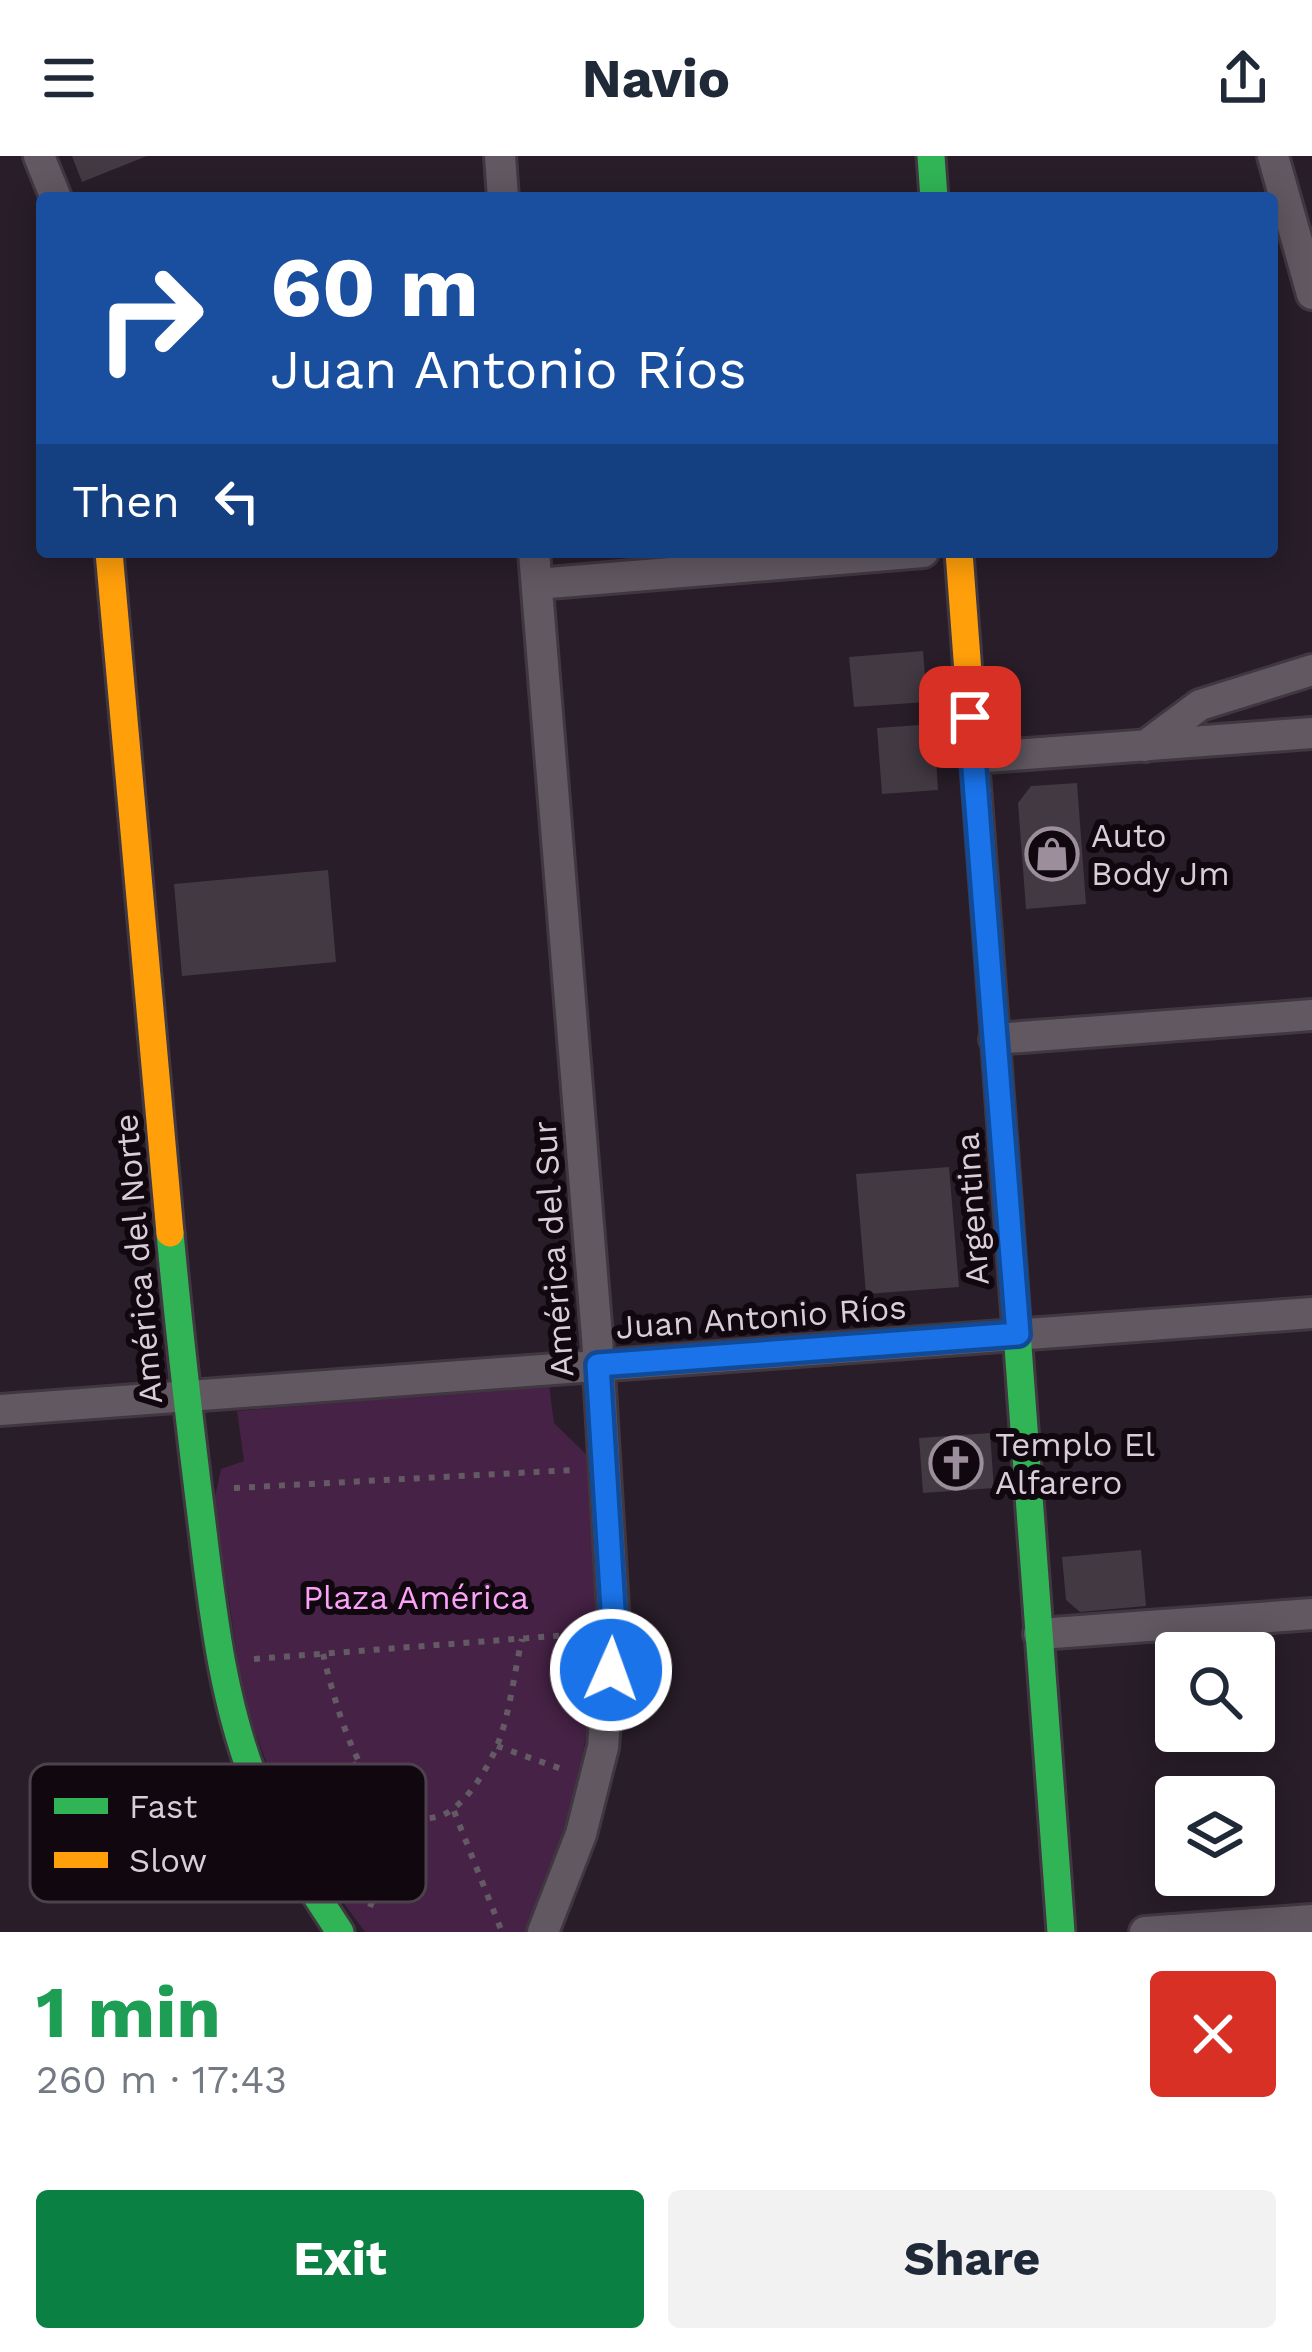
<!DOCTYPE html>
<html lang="en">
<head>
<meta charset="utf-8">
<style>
	body { margin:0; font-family:"Work Sans",sans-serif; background:#f2f2f3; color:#1f2937; height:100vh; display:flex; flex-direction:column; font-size:45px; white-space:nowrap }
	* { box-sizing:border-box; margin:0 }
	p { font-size:39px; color:#747a83 }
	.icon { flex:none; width:66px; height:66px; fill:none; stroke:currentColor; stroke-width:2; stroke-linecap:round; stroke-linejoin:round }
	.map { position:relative; height:1776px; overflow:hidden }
	.sheet { display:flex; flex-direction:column; background:#fff; flex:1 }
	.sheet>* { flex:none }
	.banner { position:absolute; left:36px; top:36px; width:1242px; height:366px; border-radius:12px; box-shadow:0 6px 30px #0003; background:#1a4fa0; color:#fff; overflow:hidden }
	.buttons { position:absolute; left:1155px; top:1476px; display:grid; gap:24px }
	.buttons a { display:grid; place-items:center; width:120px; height:120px; border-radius:12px; background:#fff; box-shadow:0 6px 30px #0003; font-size:60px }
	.pin { position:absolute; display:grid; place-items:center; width:102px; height:102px; color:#fff; margin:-51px; border-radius:24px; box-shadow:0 6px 18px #0006 }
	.me { position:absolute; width:132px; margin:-66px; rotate:2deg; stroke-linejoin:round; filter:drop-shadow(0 0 9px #0008) }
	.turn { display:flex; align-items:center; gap:42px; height:252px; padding:0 36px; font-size:54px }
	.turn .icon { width:156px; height:156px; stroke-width:2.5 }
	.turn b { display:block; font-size:84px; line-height:102px }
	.then { display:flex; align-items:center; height:114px; padding:0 36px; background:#0003; gap:24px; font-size:45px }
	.round { display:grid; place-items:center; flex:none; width:126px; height:126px; border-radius:12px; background:#f2f2f3 }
	.overview { display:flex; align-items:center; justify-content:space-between; height:204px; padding:0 36px }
	h1 { font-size:72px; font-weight:700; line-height:90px; color:#1e9e55 }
	.action { display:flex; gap:24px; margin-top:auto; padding:24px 36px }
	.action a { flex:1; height:138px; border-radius:12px; background:#0b8043; color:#fff; font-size:48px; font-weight:700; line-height:138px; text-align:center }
	.action a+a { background:#f2f2f3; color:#1f2937 }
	header { display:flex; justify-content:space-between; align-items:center; height:156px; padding:0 36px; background:#fff; font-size:54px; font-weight:700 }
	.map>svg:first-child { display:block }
	.green { fill:#462246 }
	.building { fill:#423942 }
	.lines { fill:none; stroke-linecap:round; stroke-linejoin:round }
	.street-casing { stroke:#403740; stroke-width:36 }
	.fast-casing { stroke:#403740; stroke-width:33 }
	.slow-casing { stroke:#403740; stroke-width:33 }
	.path { stroke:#645a64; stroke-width:6; stroke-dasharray:6 9; stroke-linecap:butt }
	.street { stroke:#615861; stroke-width:30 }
	.fast { stroke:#30b455; stroke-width:27 }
	.slow { stroke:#ff9f0a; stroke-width:27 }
	.route-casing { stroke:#114b97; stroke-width:30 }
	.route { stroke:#1a73e8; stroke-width:21 }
	.labels { text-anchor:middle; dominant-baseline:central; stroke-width:12; stroke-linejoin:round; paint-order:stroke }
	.poi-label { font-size:33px; fill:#daccd9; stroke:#10070f; text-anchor:start }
	.street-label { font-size:33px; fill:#daccd9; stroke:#10070f }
	.park-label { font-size:33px; fill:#faa1f8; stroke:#10070f }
	.key { fill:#10070f; stroke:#4d424c; stroke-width:3 }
	.key-label { font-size:33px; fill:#daccd9 }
</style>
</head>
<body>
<header><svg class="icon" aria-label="menu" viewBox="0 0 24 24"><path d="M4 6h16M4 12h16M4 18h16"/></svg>Navio<svg class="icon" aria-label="share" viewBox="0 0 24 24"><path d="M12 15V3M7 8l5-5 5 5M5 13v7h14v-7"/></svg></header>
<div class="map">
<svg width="1312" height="1776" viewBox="0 0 1312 1776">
	<rect width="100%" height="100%" fill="#281d28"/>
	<path class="green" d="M549,1229L554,1267L587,1299L604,1470L576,1639L542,1742L526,1776H365L292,1677L244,1545L214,1345L221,1313L244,1305L237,1255Z"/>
	<path class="building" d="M72,0H147L82,26Z
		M923,495L927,546L854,551L849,501Z
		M934,568L938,634L882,638L877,572Z
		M1077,627L1086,748L1026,753L1018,647L1031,630Z
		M328,714L336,806L182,820L174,728Z
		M949,1011L959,1131L866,1138L856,1018Z
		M990,1277L994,1332L923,1337L919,1282Z
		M1141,1394L1146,1450L1080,1456L1066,1444L1062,1401Z"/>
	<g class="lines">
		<g class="street-casing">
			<path id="street" d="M39,0L56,42
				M500,0L503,42
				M1273,0L1312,138
				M534,396L597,1181L613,1453L603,1591L581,1678L543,1776
				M537,428L923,396
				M1145,590L1200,549L1312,514
				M973,602L1312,577
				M995,883L1312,859
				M0,1254L1312,1157
				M1039,1478L1312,1458
				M1145,1776L1312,1764"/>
		</g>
		<g class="fast-casing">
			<path id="fast" d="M931,0L934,42
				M1001,959L1061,1776
				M170,1077C179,1174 190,1271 202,1367C213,1458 223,1549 258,1634C279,1685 310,1730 340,1776"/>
		</g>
		<g class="slow-casing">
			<path id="slow" d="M109,396L170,1077
				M959,396L1001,959"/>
		</g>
		<path class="path" d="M234,1332L574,1314
			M323,1498C335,1547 368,1682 440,1660C464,1652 487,1614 497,1590C510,1558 514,1517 522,1483
			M254,1503L581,1478
			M497,1590L567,1615
			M297,1636L359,1607
			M454,1655L502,1776
			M370,1751L405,1659"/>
		<use href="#street" class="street"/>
		<use href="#fast" class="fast"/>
		<use href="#slow" class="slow"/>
	</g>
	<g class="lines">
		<g class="route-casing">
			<path id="route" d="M611,1514L613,1453L598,1209L1018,1178L970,561"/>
		</g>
		<use href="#route" class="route"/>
	</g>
	<defs>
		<g id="shop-ring" transform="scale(2.7)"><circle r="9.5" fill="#10070f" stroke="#9c8f9b" stroke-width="1.5"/><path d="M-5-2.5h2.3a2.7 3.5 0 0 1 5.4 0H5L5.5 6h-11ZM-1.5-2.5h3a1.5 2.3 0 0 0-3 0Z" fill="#9c8f9b"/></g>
		<g id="church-ring" transform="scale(2.7)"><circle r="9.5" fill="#10070f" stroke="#9c8f9b" stroke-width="1.5"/><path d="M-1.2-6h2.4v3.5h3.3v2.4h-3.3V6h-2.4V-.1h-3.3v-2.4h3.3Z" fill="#9c8f9b"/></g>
	</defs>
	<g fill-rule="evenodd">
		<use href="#shop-ring" x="1052" y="698"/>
		<use href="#church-ring" x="956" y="1307"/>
	</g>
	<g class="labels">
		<g class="poi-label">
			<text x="1091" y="679">Auto<tspan x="1091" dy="38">Body Jm</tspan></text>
			<text x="995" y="1288">Templo El<tspan x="995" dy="38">Alfarero</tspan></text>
		</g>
		<g class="street-label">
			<text transform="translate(972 1053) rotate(-94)">Argentina</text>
			<text transform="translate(553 1093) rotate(-94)">América del Sur</text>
			<text transform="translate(138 1103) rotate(-95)">América del Norte</text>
			<text transform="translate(761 1161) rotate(-4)">Juan Antonio Ríos</text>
		</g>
		<g class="park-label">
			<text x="416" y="1441">Plaza América</text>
		</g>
	</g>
	<rect x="30" y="1608" width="396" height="138" rx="18" class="key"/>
	<rect x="54" y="1642" width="54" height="16" fill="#30b455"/>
	<rect x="54" y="1696" width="54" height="16" fill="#ff9f0a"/>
	<g class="key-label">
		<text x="129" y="1662">Fast</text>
		<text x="129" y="1716">Slow</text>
	</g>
</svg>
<div class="buttons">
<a><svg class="icon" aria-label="search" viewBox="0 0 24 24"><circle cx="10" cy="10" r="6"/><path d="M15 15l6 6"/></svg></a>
<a><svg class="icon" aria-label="layers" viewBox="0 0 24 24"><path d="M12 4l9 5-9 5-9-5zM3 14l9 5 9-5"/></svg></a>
</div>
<div class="pin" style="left:970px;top:561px;background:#d93025"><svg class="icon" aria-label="arrive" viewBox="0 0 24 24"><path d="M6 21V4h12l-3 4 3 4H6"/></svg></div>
<svg class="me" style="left:611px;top:1514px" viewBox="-20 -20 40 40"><circle r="17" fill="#1a73e8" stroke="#fff" stroke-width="3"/><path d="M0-11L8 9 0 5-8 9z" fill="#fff"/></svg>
<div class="banner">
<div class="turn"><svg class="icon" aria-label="right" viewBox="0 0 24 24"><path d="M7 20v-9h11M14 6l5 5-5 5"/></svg><div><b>60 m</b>Juan Antonio Ríos</div></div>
<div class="then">Then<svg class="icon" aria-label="left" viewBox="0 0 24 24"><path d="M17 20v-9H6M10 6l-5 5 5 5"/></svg></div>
</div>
</div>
<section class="sheet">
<div class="overview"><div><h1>1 min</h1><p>260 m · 17:43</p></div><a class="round" style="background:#d93025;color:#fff"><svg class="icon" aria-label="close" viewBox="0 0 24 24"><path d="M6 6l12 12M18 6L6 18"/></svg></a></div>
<div class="action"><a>Exit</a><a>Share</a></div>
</section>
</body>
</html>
